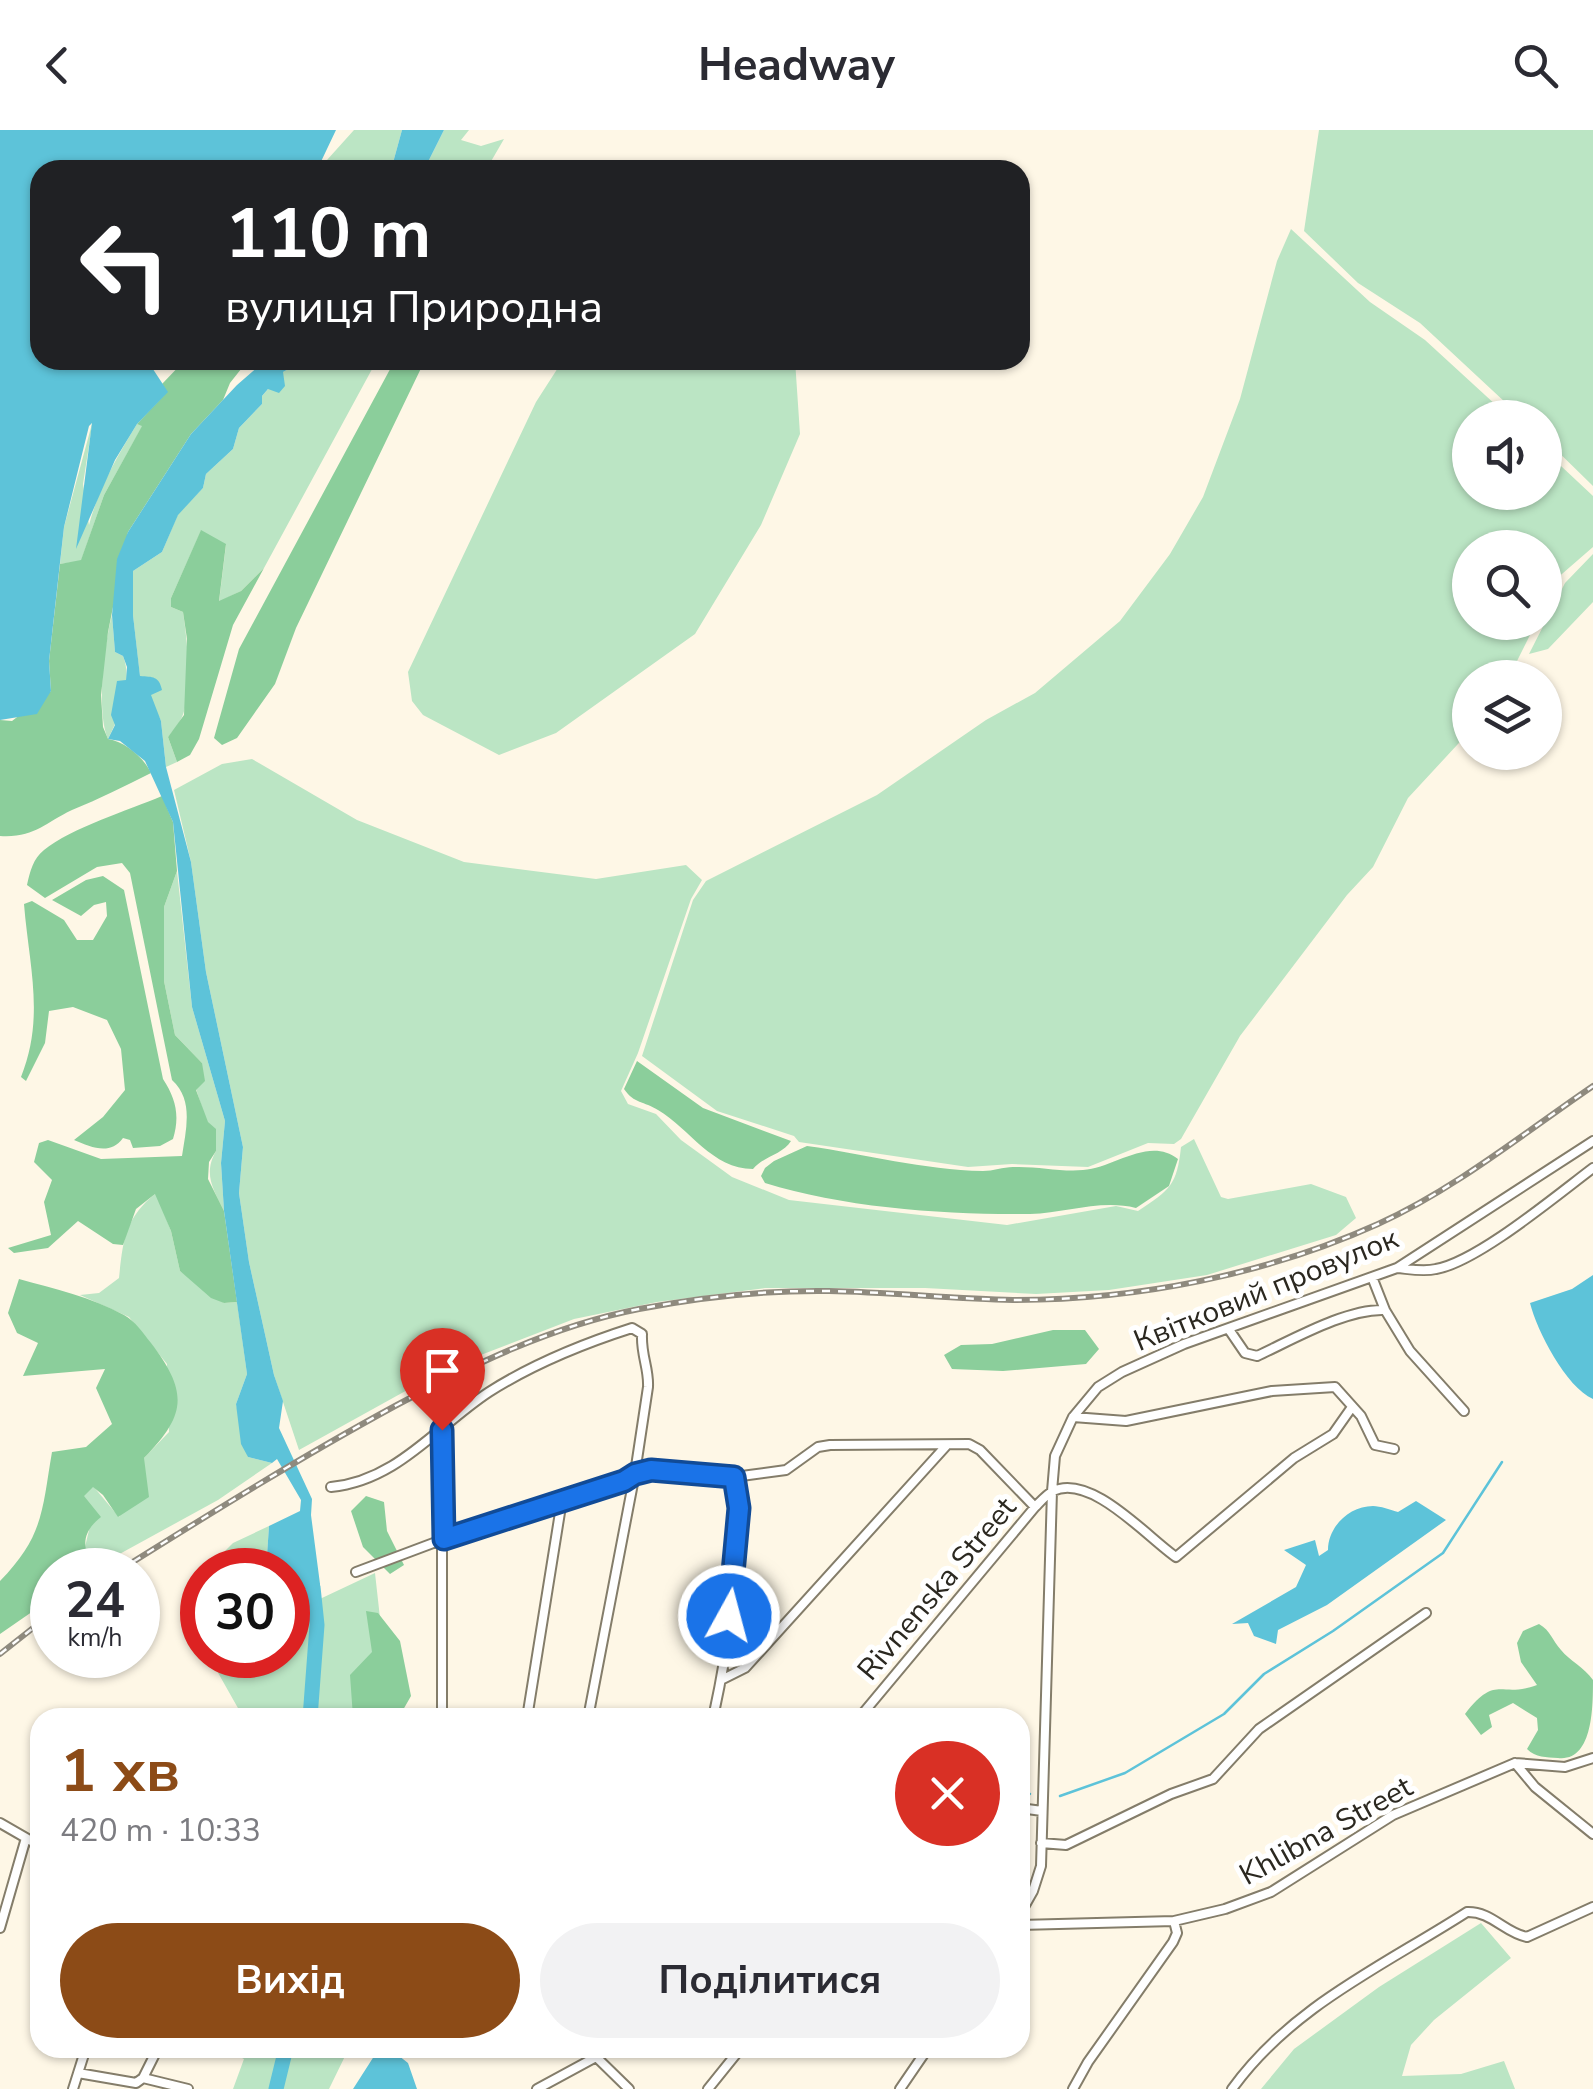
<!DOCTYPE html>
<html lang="uk">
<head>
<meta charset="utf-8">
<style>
	body { margin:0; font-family:"Nunito Sans",sans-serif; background:#f2f2f3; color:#2b2b33; height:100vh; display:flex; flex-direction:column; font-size:38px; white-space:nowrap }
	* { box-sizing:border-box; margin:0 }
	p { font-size:32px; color:#7c7c81 }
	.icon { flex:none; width:55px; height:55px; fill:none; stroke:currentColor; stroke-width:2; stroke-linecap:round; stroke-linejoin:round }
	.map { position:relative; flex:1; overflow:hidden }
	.panel { position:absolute; left:30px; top:1578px; width:1000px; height:350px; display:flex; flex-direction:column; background:#fff; border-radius:30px; box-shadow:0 2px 8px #0004 }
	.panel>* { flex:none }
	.hud { position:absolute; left:30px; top:30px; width:1000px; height:210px; border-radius:30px; box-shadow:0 2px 8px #0004; background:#202124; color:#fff; overflow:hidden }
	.tools { position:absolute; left:1452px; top:270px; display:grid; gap:20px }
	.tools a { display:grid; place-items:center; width:110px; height:110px; border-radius:50%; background:#fff; box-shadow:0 2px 8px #0004; font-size:50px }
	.speed { position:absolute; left:30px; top:1418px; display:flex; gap:20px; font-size:50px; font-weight:700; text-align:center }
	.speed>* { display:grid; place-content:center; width:130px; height:130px; border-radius:50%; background:#fff; box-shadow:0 2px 8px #0004; line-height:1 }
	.speed small { font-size:25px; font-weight:400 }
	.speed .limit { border:15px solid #d22; background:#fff; color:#111 }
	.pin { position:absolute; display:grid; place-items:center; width:85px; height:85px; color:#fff; margin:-102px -42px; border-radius:50% 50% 50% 0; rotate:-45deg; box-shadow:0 0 10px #0007 }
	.pin .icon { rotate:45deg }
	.me { position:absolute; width:110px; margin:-55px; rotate:7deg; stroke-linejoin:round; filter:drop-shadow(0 0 8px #0008) }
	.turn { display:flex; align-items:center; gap:35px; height:210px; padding:0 30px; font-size:45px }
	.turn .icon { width:130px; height:130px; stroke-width:2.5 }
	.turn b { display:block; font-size:70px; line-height:85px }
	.round { display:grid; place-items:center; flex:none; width:105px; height:105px; border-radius:52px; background:#f2f2f3 }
	.head { display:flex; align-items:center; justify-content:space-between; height:170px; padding:0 30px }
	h1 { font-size:60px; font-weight:700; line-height:75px; color:#8c4b17 }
	.primary-button { display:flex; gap:20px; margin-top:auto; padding:20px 30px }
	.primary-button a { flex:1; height:115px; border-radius:60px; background:#8c4b17; color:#fff; font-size:40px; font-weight:700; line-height:115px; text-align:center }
	.primary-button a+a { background:#f2f2f3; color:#2b2b33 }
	header { display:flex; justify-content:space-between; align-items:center; height:130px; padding:0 30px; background:#fff; font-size:45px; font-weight:700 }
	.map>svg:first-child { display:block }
	.green { fill:#bbe5c4 }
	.forest { fill:#8bce9b }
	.water { fill:#5dc3d9 }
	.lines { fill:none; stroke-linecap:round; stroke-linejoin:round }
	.stream { stroke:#5dc3d9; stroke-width:2.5 }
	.river { stroke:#5dc3d9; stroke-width:15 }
	.minor-casing { stroke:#847d6a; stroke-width:12 }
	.minor { stroke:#fff; stroke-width:8 }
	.rail-casing { stroke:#8f8a7e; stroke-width:6 }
	.rail { stroke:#fff; stroke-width:2.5; stroke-dasharray:8; stroke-linecap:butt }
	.route-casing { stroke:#114b97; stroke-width:25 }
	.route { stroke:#1a73e8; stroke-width:18 }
	.labels { text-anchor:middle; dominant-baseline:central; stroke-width:10; stroke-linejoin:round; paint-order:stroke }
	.street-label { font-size:30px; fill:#2b2820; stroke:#fff }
</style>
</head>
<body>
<header><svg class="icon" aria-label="back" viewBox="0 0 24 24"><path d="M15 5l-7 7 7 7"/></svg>Headway<svg class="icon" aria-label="search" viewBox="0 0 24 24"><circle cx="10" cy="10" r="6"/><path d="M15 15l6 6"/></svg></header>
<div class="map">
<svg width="1593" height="1959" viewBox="0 0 1593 1959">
	<rect width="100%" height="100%" fill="#fef7e6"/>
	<path class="green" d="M354,0H402L391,40H318Z
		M444,0H469L461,10L481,16L504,9L486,40H424Z
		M1319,0H1593V356L1545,309V288L1521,287L1420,193L1358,153L1304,101Z
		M1291,99L1370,172L1425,210L1509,287L1470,288V362H1545V321L1593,366V417L1555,450L1556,459L1545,476V418H1470V492L1536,493L1509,547L1470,548V601L1408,668L1373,737L1347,765L1240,906L1181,1009L1174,1014L1148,1013L1088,1037L1012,1034L968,1037L799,1012L794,1006L717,981L642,926L693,770L706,751L877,665L986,590L1035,563L1120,491L1170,424L1203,367L1240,269L1277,131Z
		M292,230H377L264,438L241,461L219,472L226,415L201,401L171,468V477L183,482C187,509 193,562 182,587C179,594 173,601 168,607L177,632L166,637L161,591L140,547L133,485V441L162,422L178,384L203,358L206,344L233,319L239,298L262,274V266L283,242L294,236Z
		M563,230H795L800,304L761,395L695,504L556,603L499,625L423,585L412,571L408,542L536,272Z
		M93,290L83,354L89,395C99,357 117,327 137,294L143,295L104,365L81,431L60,434L64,397Z
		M1593,424V472L1548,519L1529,524L1565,453Z
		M112,485L115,522L123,526C133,550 120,586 108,609C96,582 104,515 112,485Z
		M252,629L357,690L464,732L596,749L686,735L702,750L691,769L638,923L621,961L628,974L656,984L681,1010L732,1047L789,1070L1007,1095L1116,1076L1138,1081C1170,1060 1177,1055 1181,1017L1194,1009L1221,1067L1228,1069L1311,1054L1346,1067L1356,1088L1336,1105L1207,1145L1109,1160L1036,1164L925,1158H765L657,1172L574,1189L447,1238L299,1320L274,1245L249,1132L239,1063L243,1017L206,842L191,732L174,660L222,634Z
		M177,741L192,877L225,991L221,1033L224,1081C213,1059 203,1044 216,1021L196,959L202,933L175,905L164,851V777Z
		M156,1063L171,1101L180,1141L224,1173L237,1172L247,1244L236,1274L248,1327L272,1333L218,1370L94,1438L84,1421L90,1396L83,1366L93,1356L119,1387L144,1328L169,1302L167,1234L129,1187L80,1165L99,1163L119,1148C123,1110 125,1088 156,1063Z
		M269,1396L266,1440H212L213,1433L233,1413Z
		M375,1443L381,1497L373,1587H243L208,1525H288V1484Z
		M1481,1793L1511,1828L1434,1890L1411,1915L1402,1946L1461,1944L1504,1931L1515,1959H1261L1294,1919L1379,1857Z
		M223,1918H349L329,1959H233L244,1929Z"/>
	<path class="forest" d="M185,230H243L245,234L230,253L223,270L191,304L128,402L108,502L101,565L103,597L108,609C126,612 144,628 151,643C125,656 99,669 72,680C44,693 35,708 0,706V590L12,591L51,561L49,531L60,434L81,430L104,365L142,296L137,294L167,262L162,254Z
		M395,230H425L296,498L275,554L237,608L222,615L214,608L239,519Z
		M201,400L226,414L219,471L241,461L264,438L233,495L199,609L190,625L177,632L168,607L184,585L187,509L183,482L171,477V468Z
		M162,666L173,692L177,741L164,777V851L175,905L202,933L205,951L196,960L208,992L216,999V1021L209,1032L208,1049L224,1081L237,1172L224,1173L211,1168L180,1141L171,1101L155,1064L136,1079L123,1115L113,1114L78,1091L48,1118L14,1123L8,1118L51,1105L44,1072L52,1050L34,1032L39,1013L48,1010L101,1029L182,1026C186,999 194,970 172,950L130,743L122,733L97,737L45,768L27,755C30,741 33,729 44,720C71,698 129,680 162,666Z
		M103,746L124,760L163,949C176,969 180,986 173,1009L160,1016L133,1018L130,1010L123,1008C110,1026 91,1017 74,1010L103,987L125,960L121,919L107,890L73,877L49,881L45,913L26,951L21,947C45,887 29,836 24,774L32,771L64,790L77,810H93L107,786L106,772L94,775L81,786L52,770L86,750Z
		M637,931L703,978L791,1011C782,1025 764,1026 753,1039C712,1039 690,999 658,980C644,971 634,974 624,959Z
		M807,1016C866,1024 923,1040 983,1041C993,1041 1003,1037 1013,1037C1037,1036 1060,1042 1083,1040C1114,1038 1149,1006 1178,1029L1169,1056L1136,1078C1101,1069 1066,1083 1030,1084C947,1085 845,1078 765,1053L761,1046L765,1038L774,1031Z
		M19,1149C55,1159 91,1167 124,1185C135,1191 143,1203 151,1213C189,1263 186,1285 144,1328L149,1367L118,1387L103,1365L93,1357L84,1366L101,1387C82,1402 81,1417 94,1438L52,1440V1468L0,1504V1451C44,1406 42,1380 52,1322L86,1317L112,1294L96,1258L105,1239L23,1246L38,1213L17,1203L8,1183Z
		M1053,1200H1085L1099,1219L1086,1234L1003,1241L952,1239L944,1225L961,1215L992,1214Z
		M366,1366L384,1372L387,1401L404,1435L390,1444L363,1417L351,1381Z
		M366,1481L378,1483L400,1511L411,1566L399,1587H353L350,1545L372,1522Z
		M1539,1494C1551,1501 1552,1510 1561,1520C1570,1531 1584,1537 1593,1550C1593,1577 1593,1632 1558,1628C1546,1627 1536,1628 1527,1619L1538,1600L1537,1588L1513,1573L1489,1585L1492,1597L1481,1605L1465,1584C1497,1543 1499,1569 1537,1555L1521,1532L1517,1513L1523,1501Z"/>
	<path class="water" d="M0,0H336L317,40H40V230H147L168,262L137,294L115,330L76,419L92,293L89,296L64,397L49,531L51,561L37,584L0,590Z
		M402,0H444L424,40H391Z
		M266,230H292L294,236L283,242L285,256L279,263L268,259L262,266V274L239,298L233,319L206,344L203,358L178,385L162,422L133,441V485L140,546C153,547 159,546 162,560L151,565L161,591L166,637L191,732L206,842L243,1017L239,1063L249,1132L274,1245L283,1271L279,1298L312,1369L311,1385L320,1454L319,1473L314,1477L309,1459L288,1460V1440H266L269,1396L300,1381L301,1370L277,1329L272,1333L248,1327L241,1314L236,1274L247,1244L224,1081L221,1033L225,991L192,877L173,692L145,631L120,611L108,609L115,595L111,585L117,551L126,550L127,537L123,526L115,522L112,485L117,429L128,402L191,304L237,255Z
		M1593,1145V1269C1566,1257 1537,1201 1530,1173L1572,1159Z
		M1416,1371L1446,1390L1327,1475L1278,1500L1276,1514L1254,1506L1248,1493L1232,1494L1296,1457L1306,1435L1284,1420L1315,1410L1319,1426L1328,1420C1328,1397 1349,1376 1373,1376C1380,1376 1391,1380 1398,1382Z
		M389,1918L408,1933L417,1959H353L378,1920Z"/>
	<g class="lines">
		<path class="stream" d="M1020,1663L1030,1664
			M1060,1666L1125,1643L1224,1584L1264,1544L1333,1501L1443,1423L1502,1332"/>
		<path class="river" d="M310,1588L317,1495L313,1457
			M276,1959L286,1918"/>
		<g class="minor-casing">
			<path id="minor" d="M1397,1138C1409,1139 1423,1142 1436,1139C1477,1132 1557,1065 1593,1038
				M1385,1180L1410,1221L1464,1281
				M1230,1201L1245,1223L1257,1226C1292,1210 1347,1178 1385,1180L1372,1147
				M1073,1287L1126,1291L1272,1261L1335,1257L1361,1286L1375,1315L1394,1319
				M442,1300V1588
				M331,1357C397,1351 437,1296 489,1262C533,1234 582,1214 632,1198L642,1204C641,1226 649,1238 648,1257L635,1343L588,1588
				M356,1442L444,1409L625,1351L643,1341L734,1347L786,1340L818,1317L830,1315L969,1314L980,1320L1035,1377
				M721,1550L745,1538L946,1316
				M527,1588L562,1370
				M713,1588C725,1533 749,1398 734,1347
				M859,1588L1035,1377C1040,1372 1047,1364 1053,1361C1091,1343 1147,1407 1176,1427L1294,1328L1333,1304L1352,1277
				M1515,1633L1535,1657L1593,1704
				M1020,1678L1042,1681
				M0,1693L40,1716
				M1041,1713L1066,1715L1171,1664L1213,1649L1259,1599L1426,1483
				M1020,1784L1033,1761L1041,1736L1052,1361L1055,1326L1073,1287L1098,1257L1122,1242L1184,1214L1397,1138L1593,1011
				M1020,1795L1174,1791L1225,1779L1271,1762L1393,1685L1515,1633L1565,1637L1593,1628
				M0,1798L26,1708
				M587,1918L629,1959
				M78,1943L136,1953L143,1948L158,1918
				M143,1948L188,1959
				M73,1959L86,1918
				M537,1959L596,1927
				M708,1959L741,1918
				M900,1959L928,1918
				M1073,1959L1088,1932L1173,1812L1177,1803L1174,1791
				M1232,1959C1292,1876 1383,1836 1467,1782C1491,1781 1505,1803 1527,1807L1593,1777"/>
		</g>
		<use href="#minor" class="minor"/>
		<g class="rail-casing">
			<path id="rail" d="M120,1440C211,1383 301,1327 395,1276C472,1235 552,1196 639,1179C702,1167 765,1160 829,1161C891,1162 952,1169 1013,1170C1137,1170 1265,1145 1378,1094C1455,1059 1524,1003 1593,956
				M0,1524L52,1483"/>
		</g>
		<use href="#rail" class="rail"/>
	</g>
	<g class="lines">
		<g class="route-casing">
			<path id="route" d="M442,1300L444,1409L624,1351L635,1344L651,1340L734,1347L739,1378L729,1486"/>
		</g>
		<use href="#route" class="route"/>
	</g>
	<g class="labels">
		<g class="street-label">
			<text transform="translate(1266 1160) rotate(-22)">Квітковий провулок</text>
			<text transform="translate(937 1459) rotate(-50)">Rivnenska Street</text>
			<text transform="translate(1326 1701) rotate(-29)">Khlibna Street</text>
		</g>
	</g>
</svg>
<div class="tools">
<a><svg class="icon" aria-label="sound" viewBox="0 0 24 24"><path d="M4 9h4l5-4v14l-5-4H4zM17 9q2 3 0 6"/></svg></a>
<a><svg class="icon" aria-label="search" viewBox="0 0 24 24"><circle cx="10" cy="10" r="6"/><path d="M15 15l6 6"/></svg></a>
<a><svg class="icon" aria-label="layers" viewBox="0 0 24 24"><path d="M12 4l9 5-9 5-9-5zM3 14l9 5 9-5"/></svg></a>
</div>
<div class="speed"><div>24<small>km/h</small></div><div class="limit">30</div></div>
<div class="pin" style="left:442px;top:1300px;background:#d93025"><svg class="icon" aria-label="arrive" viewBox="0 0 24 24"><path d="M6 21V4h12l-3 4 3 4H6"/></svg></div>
<svg class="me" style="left:729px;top:1486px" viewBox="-20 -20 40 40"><circle r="17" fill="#1a73e8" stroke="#fff" stroke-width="3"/><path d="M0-11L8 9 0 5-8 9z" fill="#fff"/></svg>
<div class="hud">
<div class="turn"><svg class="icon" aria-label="left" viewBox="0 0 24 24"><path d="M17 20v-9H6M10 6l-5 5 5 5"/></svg><div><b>110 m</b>вулиця Природна</div></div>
</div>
<section class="panel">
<div class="head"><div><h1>1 хв</h1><p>420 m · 10:33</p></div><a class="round" style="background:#d93025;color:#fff"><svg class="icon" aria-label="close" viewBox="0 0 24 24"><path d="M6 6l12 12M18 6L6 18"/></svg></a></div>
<div class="primary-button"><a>Вихід</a><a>Поділитися</a></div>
</section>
</div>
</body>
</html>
